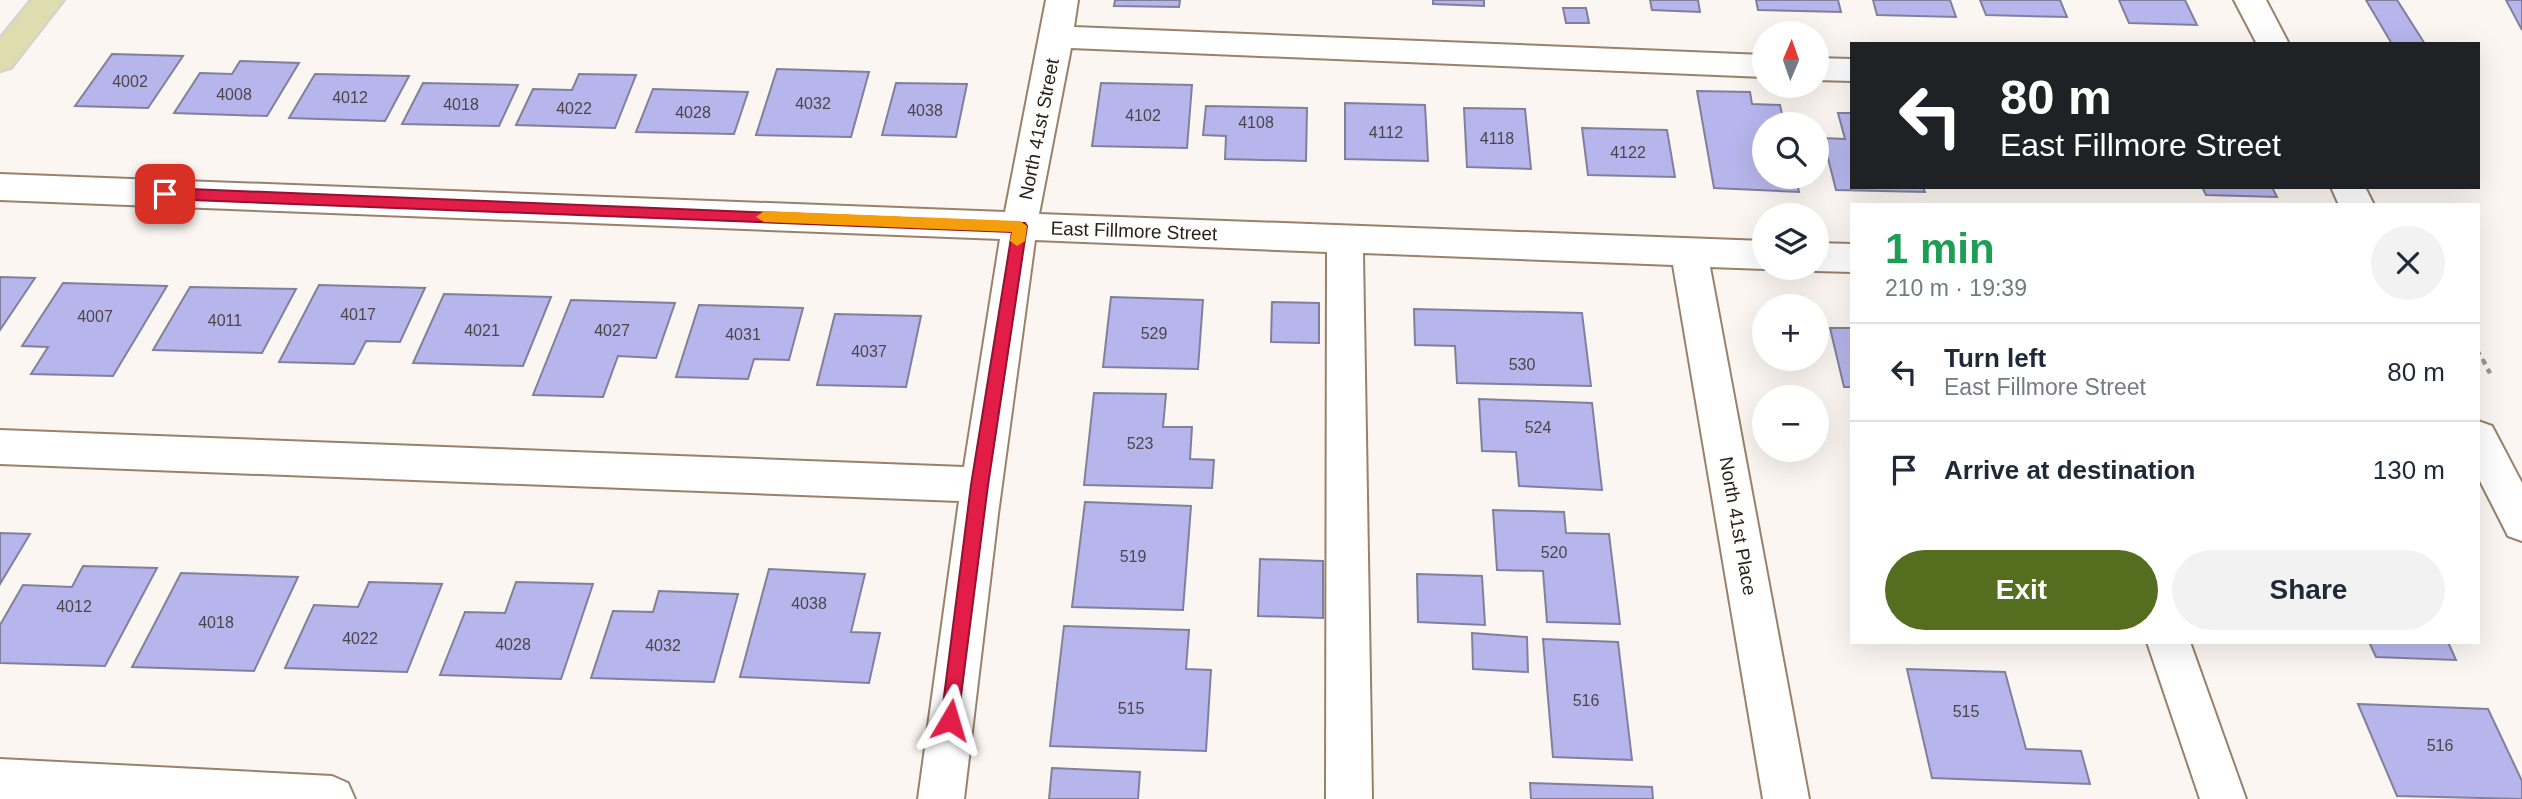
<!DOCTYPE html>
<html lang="en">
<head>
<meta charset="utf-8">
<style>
	body { margin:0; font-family:Arial,sans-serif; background:#f2f2f3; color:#1f2937; height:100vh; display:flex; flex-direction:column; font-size:26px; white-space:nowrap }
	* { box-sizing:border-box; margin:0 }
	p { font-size:23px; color:#747a83 }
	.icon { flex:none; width:38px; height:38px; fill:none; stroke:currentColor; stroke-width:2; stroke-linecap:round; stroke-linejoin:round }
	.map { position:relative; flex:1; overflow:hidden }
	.drawer { position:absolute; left:1850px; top:203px; width:630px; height:441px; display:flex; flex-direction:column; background:#fff; border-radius:0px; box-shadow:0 7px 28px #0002 }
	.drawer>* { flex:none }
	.hud { position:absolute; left:1850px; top:42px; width:630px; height:147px; border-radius:0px; box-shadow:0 7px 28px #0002; background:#202124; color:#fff; overflow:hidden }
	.needle { width:46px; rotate:2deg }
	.tools { position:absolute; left:1752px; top:21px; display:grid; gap:14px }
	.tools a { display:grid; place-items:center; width:77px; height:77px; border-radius:50%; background:#fff; box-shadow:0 7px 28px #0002; font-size:35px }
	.pin { position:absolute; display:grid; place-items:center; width:60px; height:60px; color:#fff; margin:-30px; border-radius:14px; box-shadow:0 4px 10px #0006 }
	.me { position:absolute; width:77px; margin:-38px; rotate:7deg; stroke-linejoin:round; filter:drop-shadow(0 0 5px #0008) }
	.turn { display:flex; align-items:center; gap:24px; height:147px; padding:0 35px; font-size:32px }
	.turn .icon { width:91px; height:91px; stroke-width:2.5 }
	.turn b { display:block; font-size:49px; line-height:60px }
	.round { display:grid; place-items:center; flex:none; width:74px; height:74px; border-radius:37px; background:#f2f2f3 }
	.summary { display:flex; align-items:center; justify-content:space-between; height:119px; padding:0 35px }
	h1 { font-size:42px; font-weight:700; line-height:52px; color:#1e9e55 }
	.button { display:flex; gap:14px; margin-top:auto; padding:14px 35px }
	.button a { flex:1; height:80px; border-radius:42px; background:#546d1e; color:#fff; font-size:28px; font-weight:700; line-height:80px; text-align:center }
	.button a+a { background:#f2f2f3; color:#1f2937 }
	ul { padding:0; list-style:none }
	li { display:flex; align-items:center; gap:21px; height:98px; padding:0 35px; border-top:2px solid #e0e1e3 }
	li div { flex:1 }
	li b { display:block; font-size:26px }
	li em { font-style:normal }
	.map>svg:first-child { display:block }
	.building { fill:#b7b6ec; stroke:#80809d; stroke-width:2 }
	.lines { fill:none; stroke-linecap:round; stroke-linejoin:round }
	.minor-casing { stroke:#99816a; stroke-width:4 }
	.major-casing { stroke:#d4d2d0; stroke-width:4 }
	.path-far1 { stroke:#9d978f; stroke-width:3.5; stroke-dasharray:4.5 4.5; stroke-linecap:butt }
	.path { stroke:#9d978f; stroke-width:4.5; stroke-dasharray:5 5; stroke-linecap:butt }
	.minor { fill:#fff; fill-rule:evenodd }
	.major { fill:#dfdcaf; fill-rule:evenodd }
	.route { fill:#e11d48; stroke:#92132f; stroke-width:2 }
	.slow { fill:#f59e0b }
	.labels { text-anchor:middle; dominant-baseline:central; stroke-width:7; stroke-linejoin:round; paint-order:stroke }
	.number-label { font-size:16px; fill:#4c454b }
	.street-label { font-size:19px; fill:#281f15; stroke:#fff }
</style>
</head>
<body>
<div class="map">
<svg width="2522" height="799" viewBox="0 0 2522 799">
	<rect width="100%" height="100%" fill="#fbf6f1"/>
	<path class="building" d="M1115,0H1180L1179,7L1114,6Z
		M1433,0H1484V6L1433,4Z
		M1650,0H1698L1700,12L1652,10Z
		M1756,0H1838L1841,12L1758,10Z
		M1873,0H1950L1956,17L1877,15Z
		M1980,0H2060L2067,17L1986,15Z
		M2119,0H2185L2197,25L2129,23Z
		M2366,0H2397L2425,44H2392Z
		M2506,0H2522V30Z
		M1563,8H1586L1589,23H1566Z
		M112,54L183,56L148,108L75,106Z
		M240,61L299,63L267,116L174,113L200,73L232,74Z
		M777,69L869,72L851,137L756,135Z
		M315,74L409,76L385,121L289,118Z
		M579,74L636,75L615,128L516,125L533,89L572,90Z
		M423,83L518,85L499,126L402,124Z
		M896,83L967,84L956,137L882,135Z
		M1101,83L1192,85L1187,148L1092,146Z
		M653,89L748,92L734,134L636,132Z
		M1697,91L1750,92L1752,104L1780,105L1784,124H1764V177H1796L1799,192L1714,188Z
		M1345,103L1425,105L1428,161L1345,159Z
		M1206,106L1307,108L1306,161L1225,159L1226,136L1203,135Z
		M1464,108L1525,109L1531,169L1467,167Z
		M1838,113H1852V187H1923L1925,192L1836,190L1823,138L1845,139Z
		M1582,128L1667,130L1675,177L1588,175Z
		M2202,187H2272L2277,197L2206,195Z
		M0,277L35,278L0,330Z
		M63,283L167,286L113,376L31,374L48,347L22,346Z
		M319,285L425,288L400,342L366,341L354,364L279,362Z
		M190,287L296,289L262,353L153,350Z
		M444,294L551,297L523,366L413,363Z
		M1111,297L1203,300L1198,369L1103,367Z
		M571,300L675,303L656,358L618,356L603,397L533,395Z
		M1272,302L1319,303V343L1271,342Z
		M699,305L803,308L789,360L754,359L748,379L676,377Z
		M1414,309L1582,313L1591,386L1457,383L1455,346L1415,345Z
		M835,314L921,316L906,387L817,385Z
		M1830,328H1852V387H1844Z
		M1094,393L1166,394L1163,427H1192L1190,459L1214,460L1212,488L1084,485Z
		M1479,399L1592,403L1602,490L1519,486L1516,452L1482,451Z
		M1085,502L1191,506L1183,610L1072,607Z
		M1493,510L1564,512L1566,533L1609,534L1620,624L1547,622L1543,571L1497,570Z
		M0,533L30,534L0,584Z
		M1260,559L1323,561V618L1258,616Z
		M83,566L157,568L105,666L0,663V625L23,585L72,587Z
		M769,569L865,574L851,632L880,633L869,683L740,677Z
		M181,573L298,577L254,671L132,667Z
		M1417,574L1482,576L1485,625L1418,622Z
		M369,582L442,584L407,672L285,668L314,605L358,607Z
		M516,582L593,584L561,679L440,675L465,612L505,613Z
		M659,591L738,594L714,682L591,678L613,611L653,612Z
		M1064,626L1189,630L1186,669L1211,670L1206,751L1050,746Z
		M1472,633L1527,637L1528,672L1473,669Z
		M1543,639L1618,642L1632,760L1553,757Z
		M2369,642H2448L2456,660L2376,657Z
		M1907,669L2005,672L2026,749L2081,751L2090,784L1932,778Z
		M2358,704L2488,709L2522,781V799L2397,796Z
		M1052,768L1140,772L1138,799H1049Z
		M1530,783L1652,787L1653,799H1531Z"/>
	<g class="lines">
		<g class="minor-casing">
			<path id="minor" d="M1046,0H1078L1074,27L1764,55V77L1071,48L1039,214L1764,241V268H1767L1764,269L1710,267L1809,799H1763L1673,265L1363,253L1372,799H1326L1327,252L1035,240L998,514L964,799H918L959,501L0,464V430L964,467L1000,239L0,200V174L1005,212Z
				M2234,0H2266L2289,44H2257Z
				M1816,58L1852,59V81L1816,80Z
				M2331,187H2365L2374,205H2339Z
				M1816,243L1852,244V272L1816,271L1806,268H1816Z
				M2478,421L2492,426L2522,483V541L2508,536L2478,477Z
				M2147,642H2190L2246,799H2200Z
				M0,759L332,776L348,783L355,799H0Z"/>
		</g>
		<g class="major-casing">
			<path id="major" d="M31,0H64L11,68L0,71V38Z"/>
		</g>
		<path class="path-far1" d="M2478,351L2484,362"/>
		<path class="path" d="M2483,360L2492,377"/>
		<use href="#minor" class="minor"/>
		<use href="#major" class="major"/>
	</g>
	<path class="route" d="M165,188L1025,223L1027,226L988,485L957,727L950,729L944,727L941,720L971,485L1012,232L165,199L158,194Z"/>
	<path class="slow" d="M764,211L1020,221L1027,226L1025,241L1017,246L1010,241L1012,232L764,222L756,217Z"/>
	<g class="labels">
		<g class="number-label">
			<text x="130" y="81">4002</text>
			<text x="234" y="94">4008</text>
			<text x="350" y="97">4012</text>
			<text x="813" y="103">4032</text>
			<text x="461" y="104">4018</text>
			<text x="574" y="108">4022</text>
			<text x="925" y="110">4038</text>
			<text x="693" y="112">4028</text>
			<text x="1143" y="115">4102</text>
			<text x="1256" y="122">4108</text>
			<text x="1386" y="132">4112</text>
			<text x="1497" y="138">4118</text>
			<text x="1628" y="152">4122</text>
			<text x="358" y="314">4017</text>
			<text x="95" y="316">4007</text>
			<text x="225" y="320">4011</text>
			<text x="482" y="330">4021</text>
			<text x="612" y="330">4027</text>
			<text x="1154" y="333">529</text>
			<text x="743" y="334">4031</text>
			<text x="869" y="351">4037</text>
			<text x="1522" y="364">530</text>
			<text x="1538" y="427">524</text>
			<text x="1140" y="443">523</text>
			<text x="1554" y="552">520</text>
			<text x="1133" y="556">519</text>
			<text x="809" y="603">4038</text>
			<text x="74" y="606">4012</text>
			<text x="216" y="622">4018</text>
			<text x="360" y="638">4022</text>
			<text x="513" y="644">4028</text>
			<text x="663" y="645">4032</text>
			<text x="1586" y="700">516</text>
			<text x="1131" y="708">515</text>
			<text x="1966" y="711">515</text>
			<text x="2440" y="745">516</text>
		</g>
		<g class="street-label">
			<text transform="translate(1039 129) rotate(-79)">North 41st Street</text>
			<text transform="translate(1134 231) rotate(2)">East Fillmore Street</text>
			<text transform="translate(1738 526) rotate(80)">North 41st Place</text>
		</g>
	</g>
</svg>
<div class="tools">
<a><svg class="needle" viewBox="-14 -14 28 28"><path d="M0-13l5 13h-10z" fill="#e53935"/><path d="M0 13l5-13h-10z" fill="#747a83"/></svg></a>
<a><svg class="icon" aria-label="search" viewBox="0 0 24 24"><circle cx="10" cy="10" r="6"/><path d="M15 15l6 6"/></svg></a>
<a><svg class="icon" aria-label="layers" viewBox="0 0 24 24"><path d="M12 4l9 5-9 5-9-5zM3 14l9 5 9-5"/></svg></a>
<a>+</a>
<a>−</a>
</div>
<div class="pin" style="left:165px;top:194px;background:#d93025"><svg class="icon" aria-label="arrive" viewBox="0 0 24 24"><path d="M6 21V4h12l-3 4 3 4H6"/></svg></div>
<svg class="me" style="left:950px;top:720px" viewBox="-20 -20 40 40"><path d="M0-17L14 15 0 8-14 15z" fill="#e11d48" stroke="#fff" stroke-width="4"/></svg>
<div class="hud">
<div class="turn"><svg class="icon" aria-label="left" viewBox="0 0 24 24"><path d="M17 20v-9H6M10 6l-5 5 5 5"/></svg><div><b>80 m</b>East Fillmore Street</div></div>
</div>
<section class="drawer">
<div class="summary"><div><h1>1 min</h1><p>210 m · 19:39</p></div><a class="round"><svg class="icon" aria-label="close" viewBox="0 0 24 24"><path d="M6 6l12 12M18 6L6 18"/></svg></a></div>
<ul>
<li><svg class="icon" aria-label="left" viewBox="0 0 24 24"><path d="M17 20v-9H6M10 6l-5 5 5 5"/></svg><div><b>Turn left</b><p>East Fillmore Street</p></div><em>80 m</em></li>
<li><svg class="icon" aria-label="arrive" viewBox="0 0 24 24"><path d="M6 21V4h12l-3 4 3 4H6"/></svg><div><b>Arrive at destination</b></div><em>130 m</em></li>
</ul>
<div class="button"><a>Exit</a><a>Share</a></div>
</section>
</div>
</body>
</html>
